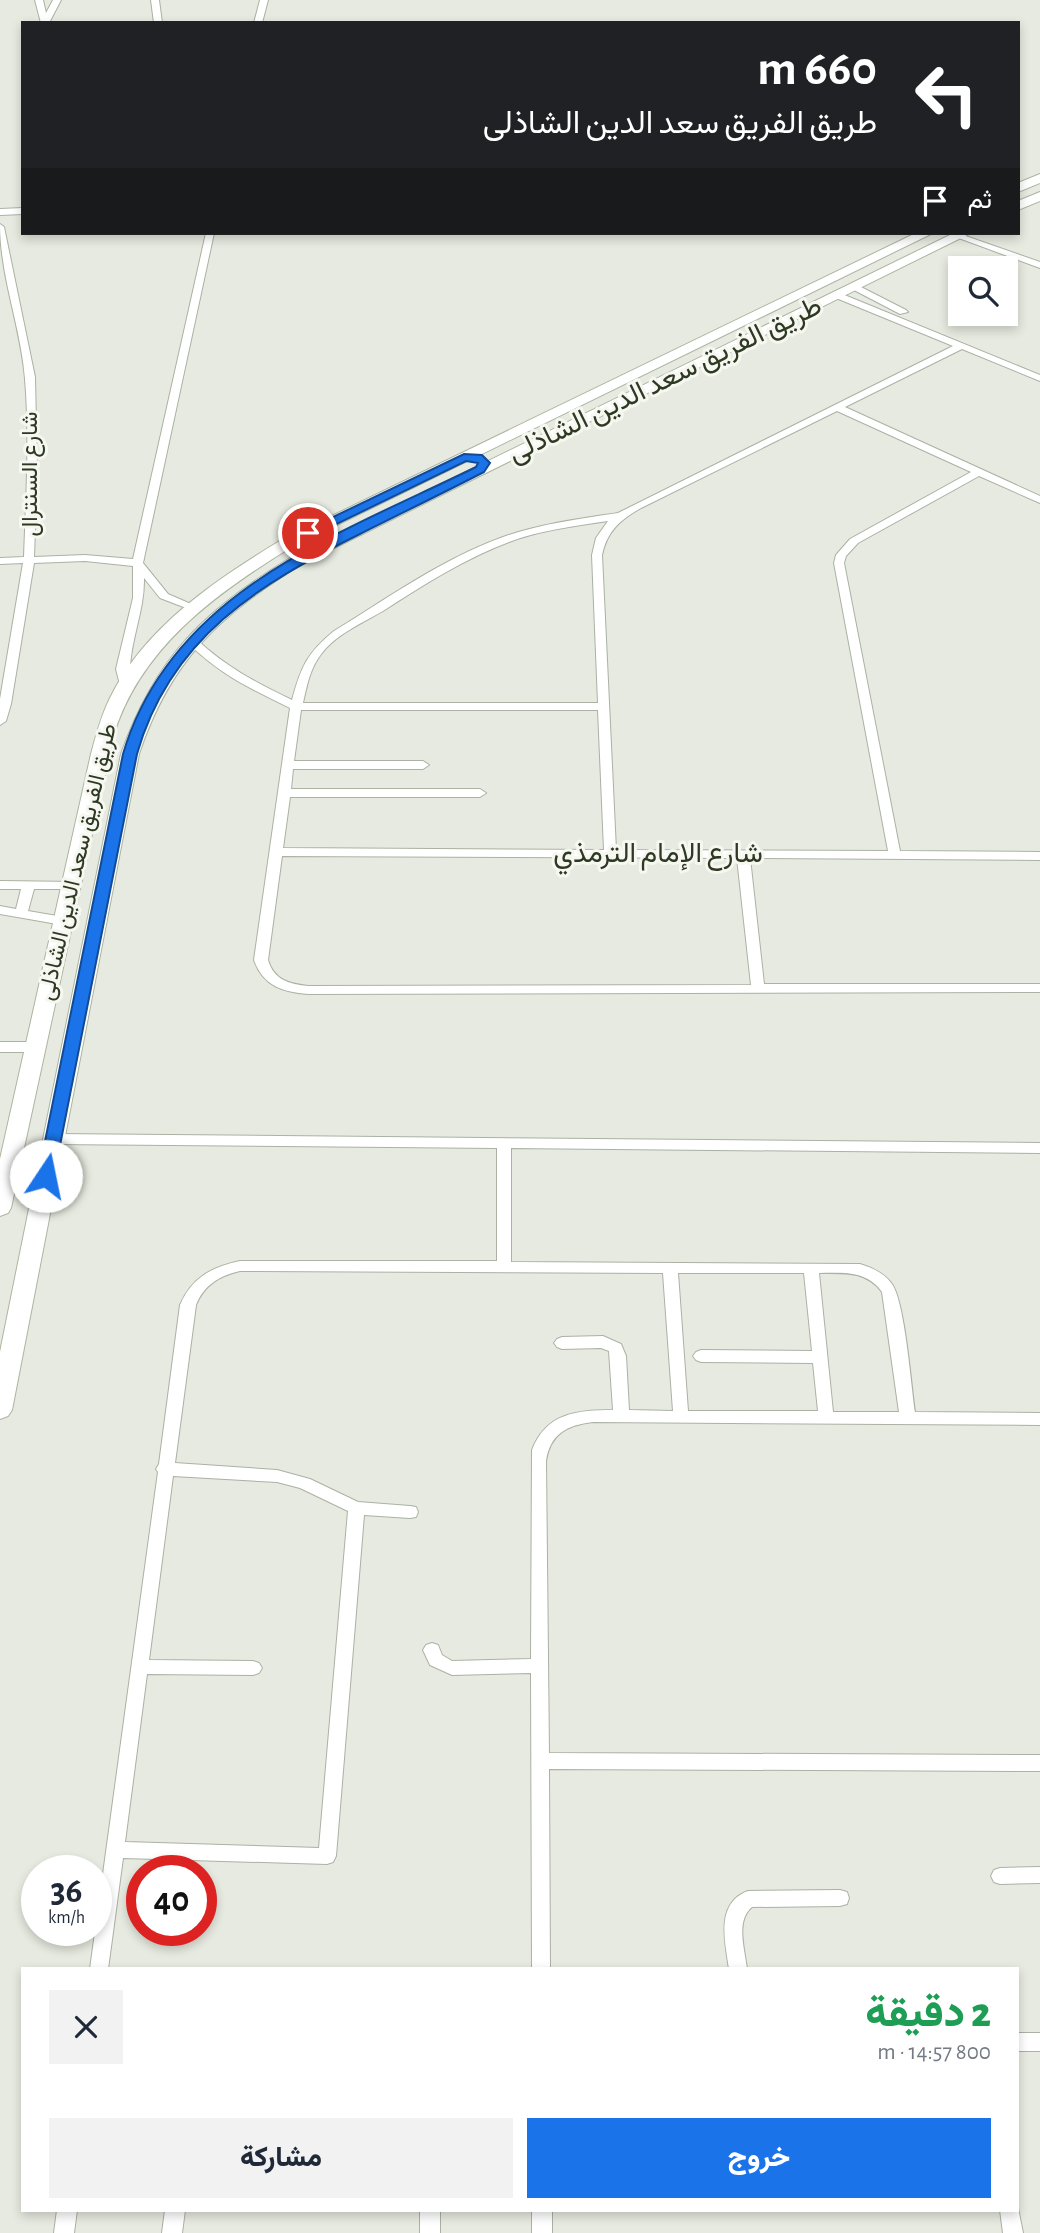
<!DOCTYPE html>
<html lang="ar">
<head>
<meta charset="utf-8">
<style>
	body { margin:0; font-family:"Alegreya Sans",Vazirmatn,sans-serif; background:#f2f2f3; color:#1f2937; direction:rtl; height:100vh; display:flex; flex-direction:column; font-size:26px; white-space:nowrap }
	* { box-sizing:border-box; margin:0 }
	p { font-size:23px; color:#747a83 }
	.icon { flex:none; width:38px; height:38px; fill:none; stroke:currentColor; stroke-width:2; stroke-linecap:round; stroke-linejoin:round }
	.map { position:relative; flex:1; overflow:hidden; direction:ltr }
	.details { position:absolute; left:21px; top:1967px; width:998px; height:245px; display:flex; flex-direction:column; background:#fff; border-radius:0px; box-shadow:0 4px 10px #0003; direction:rtl }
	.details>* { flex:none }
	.banner { position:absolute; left:21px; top:21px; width:999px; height:214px; border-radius:0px; box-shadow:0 4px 10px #0003; direction:rtl; background:#202124; color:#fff; overflow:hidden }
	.controls { position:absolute; left:948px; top:256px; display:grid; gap:14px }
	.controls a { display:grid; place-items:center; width:70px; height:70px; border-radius:0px; background:#fff; box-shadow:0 4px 10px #0003; font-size:35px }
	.speed { position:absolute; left:21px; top:1855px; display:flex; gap:14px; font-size:35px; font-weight:700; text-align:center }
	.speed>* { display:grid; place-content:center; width:91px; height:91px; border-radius:50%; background:#fff; box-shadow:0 4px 10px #0003; line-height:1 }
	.speed small { font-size:18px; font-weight:400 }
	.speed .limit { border:10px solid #d22; background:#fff; color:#111 }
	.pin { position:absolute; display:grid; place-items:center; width:60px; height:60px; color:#fff; margin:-30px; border:4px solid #fff; border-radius:50%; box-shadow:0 2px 7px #0007 }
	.me { position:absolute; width:77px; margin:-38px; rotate:11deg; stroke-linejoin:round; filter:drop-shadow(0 0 5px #0008) }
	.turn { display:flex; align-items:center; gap:24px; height:147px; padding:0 28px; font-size:32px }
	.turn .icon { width:91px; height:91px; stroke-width:2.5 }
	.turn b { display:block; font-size:49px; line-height:60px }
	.then { display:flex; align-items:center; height:66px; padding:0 28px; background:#0003; gap:14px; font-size:26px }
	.round { display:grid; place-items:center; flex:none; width:74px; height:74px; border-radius:0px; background:#f2f2f3 }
	.overview { display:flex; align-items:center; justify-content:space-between; height:119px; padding:0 28px }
	h1 { font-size:42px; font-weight:800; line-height:52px; color:#1e9e55 }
	.cta { display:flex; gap:14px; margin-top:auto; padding:14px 28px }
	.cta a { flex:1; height:80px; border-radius:0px; background:#1a73e8; color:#fff; font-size:28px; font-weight:800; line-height:80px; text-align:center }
	.cta a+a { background:#f2f2f3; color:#1f2937 }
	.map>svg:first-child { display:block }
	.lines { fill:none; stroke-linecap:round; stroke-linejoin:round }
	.street-casing { stroke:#abb1a3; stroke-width:2 }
	.secondary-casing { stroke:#abb5a0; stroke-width:2 }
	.street { fill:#fff; fill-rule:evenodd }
	.secondary { fill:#fff; fill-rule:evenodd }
	.route { fill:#1a73e8; stroke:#114b97; stroke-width:2 }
	.labels { text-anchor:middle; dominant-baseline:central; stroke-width:6; stroke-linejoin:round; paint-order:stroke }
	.far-street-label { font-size:23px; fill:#2d3922; stroke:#f5f7f0 }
	.street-label { font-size:28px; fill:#2d3922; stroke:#f5f7f0 }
</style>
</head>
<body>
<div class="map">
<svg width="1040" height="2233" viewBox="0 0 1040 2233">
	<rect width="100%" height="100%" fill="#e7eae0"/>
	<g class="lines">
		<g class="street-casing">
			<path id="street" d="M35,0H43L46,13L53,0H61L49,23H41Z
				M151,0H159L162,23H154Z
				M260,0H268L262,23H254Z
				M23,208V214L0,215V209Z
				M0,224L4,227L35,377L37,472L34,557L85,555L133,559L206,233H214L143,563L168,594L200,608L194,611L160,598L144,578C145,615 125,650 131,687L125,690L121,689L116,669L133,598V566L85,561L34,563L11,704L6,721L0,725V699L23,563L0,564V558L24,557C26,498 30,438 25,379C21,327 0,277 0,224Z
				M957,233L1040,262V268L956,237L955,235Z
				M855,284L906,310L908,312L900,314L852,289L850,287Z
				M836,294H842L1040,375V381L962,349L845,407L1040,496V503L979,476L858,543L846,556L844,563L900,851L1040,852V860L750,858L764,984H1040V992L308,994C283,992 263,986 254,960L290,708C249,688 221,675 188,643V639H196C226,667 255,682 292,700C301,667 307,653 334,631C388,598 442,559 503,537C539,524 579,519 618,513L953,346L836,298ZM837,411L971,472L850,539L836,555L834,563L888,851L616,850L602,555C607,531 620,520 641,508ZM608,521L596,538L592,555L598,703H303C307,685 310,668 322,653C337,634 362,623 383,611C423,585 464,559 509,542C541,530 575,526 608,521ZM301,710H598L604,850L283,848L290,797H480L486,793L480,789H291L293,769H423L429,765L423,761H294ZM282,856L737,858L751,985L308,986C289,984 274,980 268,960Z
				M0,881L77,882L79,885L73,889H34L28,911L63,917L69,921L63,925L0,914V906L16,909L21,889H0Z
				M0,1042H35L42,1047L35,1052H0Z
				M53,1134L1040,1143V1153L511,1148V1262L860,1264C873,1268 884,1273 892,1284C905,1303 911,1385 915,1412L1040,1413V1425L593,1422C567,1425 550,1434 546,1461L549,1753L1040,1755V1771L549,1769L550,1969H532L531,1673L452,1675L430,1665L423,1650L426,1645L432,1643L438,1645L442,1655L452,1661L531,1659L532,1450C546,1413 577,1410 613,1410L609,1351L601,1348L562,1349L557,1347L554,1343L557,1339L562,1337L603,1336L621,1344L626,1356L629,1410L673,1411L663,1273L240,1271C219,1276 204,1285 196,1305L175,1463L277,1470L310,1479L358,1502L410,1506L416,1507L418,1512L416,1517L410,1518L364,1515L336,1856L333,1862L327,1864L123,1858L108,1969H90L158,1472L156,1469L159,1464L180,1305C192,1277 212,1267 240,1261H497V1148L53,1144L46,1139ZM678,1273H804L812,1351L701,1350L696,1352L693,1356L696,1360L701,1362L813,1363L818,1411H688ZM819,1273C843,1273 866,1270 882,1292L899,1412H833ZM173,1476L277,1482L300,1488L348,1511L319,1848L125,1842L147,1674L253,1675L259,1673L262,1668L259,1663L253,1661L149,1660Z
				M1040,1867V1883L1000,1884L994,1882L991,1876L994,1870L1000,1868Z
				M840,1890L847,1892L849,1898L847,1904L840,1906L752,1907C735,1921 745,1950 747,1969H729C725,1942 715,1903 748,1891Z
				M1017,2033H1040V2051H1017Z
				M1017,2203L1023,2233H1003L1000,2210H1017Z
				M57,2210H77L74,2233H54Z
				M165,2210H185L182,2233H162Z
				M420,2210H440V2233H420Z
				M532,2210H552V2233H532Z"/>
		</g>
		<g class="secondary-casing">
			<path id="secondary" d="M1040,174V183L1018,192V183Z
				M1040,192V201L1018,210V201Z
				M916,233H933L290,548C215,594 139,649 113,737L11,1208L8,1213L0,1216V1159L91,754C96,735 101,716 110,698C144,628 214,581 278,542Z
				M954,233H971L302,564C219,616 171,659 139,754L12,1410L8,1416L0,1419V1352L121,754C155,657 205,610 290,558Z"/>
		</g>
		<use href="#street" class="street"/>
		<use href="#secondary" class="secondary"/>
	</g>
	<path class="route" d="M464,454L482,455L490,463L484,472C443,493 402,513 360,534C259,584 170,638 137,754L54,1176L46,1182L40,1180L38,1176L123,754C171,591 338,535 476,467L478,463L466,461L312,536H304V531Z"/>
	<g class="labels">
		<g class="far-street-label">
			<text transform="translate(30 474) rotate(-90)">شارع السنترال</text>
			<text transform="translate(78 862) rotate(-77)">طريق الفريق سعد الدين الشاذلى</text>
		</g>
		<g class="street-label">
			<text transform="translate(665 380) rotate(-26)">طريق الفريق سعد الدين الشاذلى</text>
			<text x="658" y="854">شارع الإمام الترمذي</text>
		</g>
	</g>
</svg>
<div class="controls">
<a><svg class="icon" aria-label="search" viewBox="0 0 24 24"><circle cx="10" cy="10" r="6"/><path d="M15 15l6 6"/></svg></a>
</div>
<div class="speed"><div>36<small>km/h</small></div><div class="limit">40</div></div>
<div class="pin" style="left:308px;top:533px;background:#d93025"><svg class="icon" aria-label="arrive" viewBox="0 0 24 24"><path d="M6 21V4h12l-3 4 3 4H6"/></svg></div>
<svg class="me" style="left:46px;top:1176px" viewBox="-20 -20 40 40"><circle r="19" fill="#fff"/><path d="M0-13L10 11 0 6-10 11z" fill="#1a73e8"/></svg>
<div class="banner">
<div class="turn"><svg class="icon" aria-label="left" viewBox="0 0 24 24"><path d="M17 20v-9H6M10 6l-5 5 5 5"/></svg><div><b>660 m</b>طريق الفريق سعد الدين الشاذلى</div></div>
<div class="then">ثم<svg class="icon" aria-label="arrive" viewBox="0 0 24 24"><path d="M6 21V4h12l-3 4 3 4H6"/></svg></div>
</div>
<section class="details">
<div class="overview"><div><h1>2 دقيقة</h1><p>800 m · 14:57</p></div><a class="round"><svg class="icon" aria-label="close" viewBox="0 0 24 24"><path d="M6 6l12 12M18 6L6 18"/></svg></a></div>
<div class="cta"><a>خروج</a><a>مشاركة</a></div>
</section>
</div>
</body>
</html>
